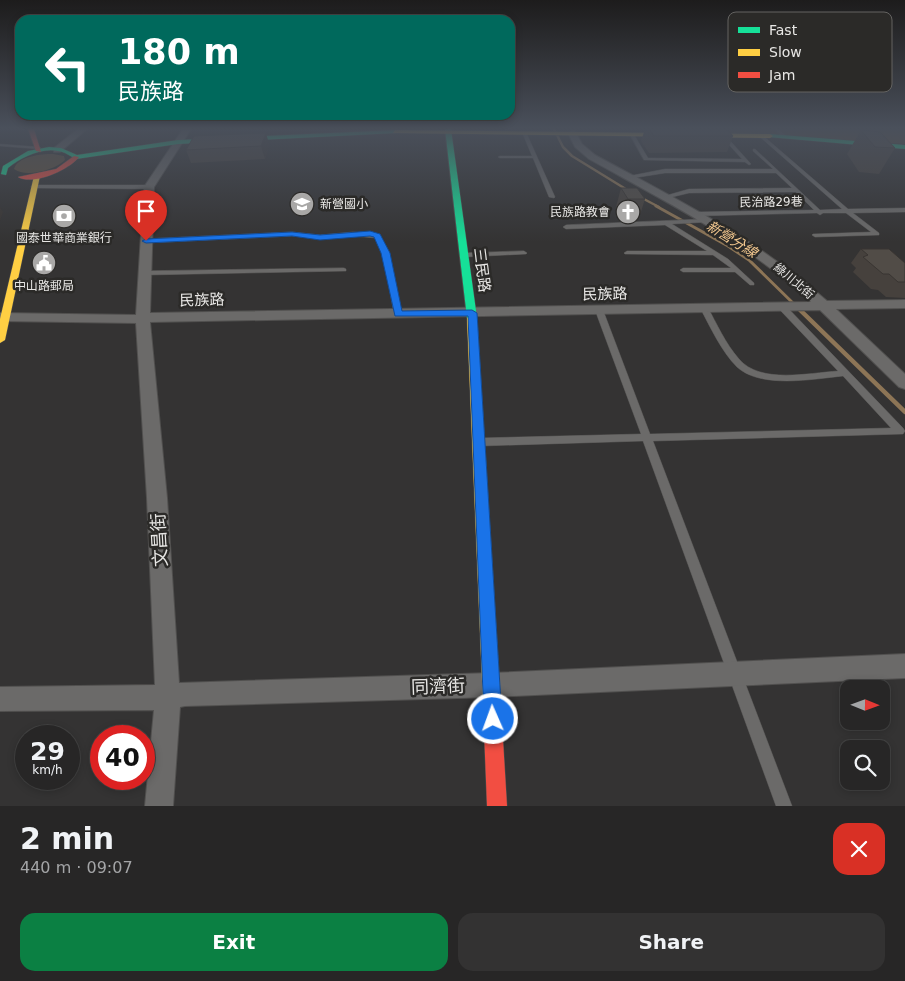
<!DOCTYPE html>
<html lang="en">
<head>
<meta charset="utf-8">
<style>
	body { margin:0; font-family:"DejaVu Sans","Noto Sans TC",sans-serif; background:#333232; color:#f1f3f6; height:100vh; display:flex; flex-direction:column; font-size:19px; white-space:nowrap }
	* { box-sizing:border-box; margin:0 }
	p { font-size:16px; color:#a4a5a7 }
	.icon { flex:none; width:28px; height:28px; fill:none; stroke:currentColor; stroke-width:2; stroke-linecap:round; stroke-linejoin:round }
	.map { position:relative; height:806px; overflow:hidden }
	.drawer { display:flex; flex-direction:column; background:#272626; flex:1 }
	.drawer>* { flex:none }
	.banner { position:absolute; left:15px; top:15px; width:500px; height:105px; border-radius:15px; box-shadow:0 2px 8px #0003,0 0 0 1px #434343; background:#00695c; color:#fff; overflow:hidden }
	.needle { width:32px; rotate:91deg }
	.fabs { position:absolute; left:840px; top:680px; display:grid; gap:10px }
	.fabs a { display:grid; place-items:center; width:50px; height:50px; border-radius:10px; background:#272626; box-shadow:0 2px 8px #0003,0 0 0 1px #434343; font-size:25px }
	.speed { position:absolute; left:15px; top:725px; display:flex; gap:10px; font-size:25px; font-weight:700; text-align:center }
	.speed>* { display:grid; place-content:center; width:65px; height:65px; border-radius:50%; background:#272626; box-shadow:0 2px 8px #0003,0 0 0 1px #434343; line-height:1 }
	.speed small { font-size:12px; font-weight:400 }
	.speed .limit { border:8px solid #d22; background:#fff; color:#111 }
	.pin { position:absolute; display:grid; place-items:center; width:42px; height:42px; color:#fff; margin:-51px -21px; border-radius:50% 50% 50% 0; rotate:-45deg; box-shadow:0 0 5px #0007 }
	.pin .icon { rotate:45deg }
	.me { position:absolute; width:55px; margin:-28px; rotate:358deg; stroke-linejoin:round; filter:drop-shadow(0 0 4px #0008) }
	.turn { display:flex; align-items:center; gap:18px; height:105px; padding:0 20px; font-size:22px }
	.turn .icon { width:65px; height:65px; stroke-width:2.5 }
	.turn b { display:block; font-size:35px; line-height:42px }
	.round { display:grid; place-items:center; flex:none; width:52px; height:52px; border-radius:15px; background:#333232 }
	.headline { display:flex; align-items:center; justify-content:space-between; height:85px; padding:0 20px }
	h1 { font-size:30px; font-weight:600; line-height:38px }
	.action { display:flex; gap:10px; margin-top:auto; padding:10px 20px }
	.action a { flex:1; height:58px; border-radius:15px; background:#0b8043; color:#fff; font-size:20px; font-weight:600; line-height:58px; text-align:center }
	.action a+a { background:#333232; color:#f1f3f6 }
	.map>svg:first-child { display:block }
	.green { fill:#5f503d }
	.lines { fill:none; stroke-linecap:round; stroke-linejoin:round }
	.stream-far2 { stroke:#8d7556; stroke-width:2.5 }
	.stream-far1 { stroke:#8d7556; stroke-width:3 }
	.stream { stroke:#8d7556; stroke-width:4.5 }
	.lane-casing { stroke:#51504f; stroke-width:1 }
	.street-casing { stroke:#51504f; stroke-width:2 }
	.fast-casing { stroke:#51504f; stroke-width:1 }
	.slow-casing { stroke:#51504f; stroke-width:1 }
	.jam-casing { stroke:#51504f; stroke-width:1 }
	.lane { fill:#6b6a69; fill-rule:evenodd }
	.street { fill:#6b6a69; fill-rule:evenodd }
	.fast { fill:#16e098; fill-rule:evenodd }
	.slow { fill:#ffcf43; fill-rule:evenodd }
	.jam { fill:#f24e42; fill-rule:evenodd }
	.wall { fill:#46413d }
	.shaded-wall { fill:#393532 }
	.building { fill:#514c47; stroke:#393532 }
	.route { fill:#1a73e8; stroke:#114b97 }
	.labels { text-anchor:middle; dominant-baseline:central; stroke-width:5; stroke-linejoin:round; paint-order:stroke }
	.far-street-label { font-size:12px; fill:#e8e7e5; stroke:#2b2a28 }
	.far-poi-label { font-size:12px; fill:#e8e7e5; stroke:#2b2a28 }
	.far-water-label { font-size:14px; font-style:italic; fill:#f3c88f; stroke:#2b2a28 }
	.street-label { font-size:15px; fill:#e8e7e5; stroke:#2b2a28 }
	.near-street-label { font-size:18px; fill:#e8e7e5; stroke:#2b2a28 }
	.key { fill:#2b2a28; stroke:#646361; stroke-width:1 }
	.key-label { font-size:14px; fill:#e8e7e5 }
</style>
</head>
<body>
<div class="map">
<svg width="905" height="806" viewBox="0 0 905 806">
	<rect width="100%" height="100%" fill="#343333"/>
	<path class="green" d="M653,129H903L905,130V144Z
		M53,154L64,156L65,160C55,170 26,178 14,169C18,156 41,154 53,154Z"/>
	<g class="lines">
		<path class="stream-far2" d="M554,129L563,147L572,156L629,191
			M640,197L659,207"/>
		<path class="stream-far1" d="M656,206L728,246L749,260L797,307"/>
		<path class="stream" d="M796,306L905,412"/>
		<g class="lane-casing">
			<path id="lane" d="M775,129H779L786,136V138H782Z
				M524,131L526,132L555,197L554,198L549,197L533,158H500L498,157L500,156H532L522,132Z
				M629,133H633L648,158L742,159L720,135L724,134L751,164L749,165L745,162L644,160Z
				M761,134L848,209L905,208V212L853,213L879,233V235L815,237L812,235L813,234L871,232L846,213H823L820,215L817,213L695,216L692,214L695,212L814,210L796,192L689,193L664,199L661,197L689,189L792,188L776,173H665L627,179L624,177L665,169H773L753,151V149H755L820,210L842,209L759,136Z
				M0,144L39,147L41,148L39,149L0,146Z
				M34,185H149L152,187L149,189L32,188L31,187Z
				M706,219L708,220V222L672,224L728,259L754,283V285H750L735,272H683L680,270L683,268H731L713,255L625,254L624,253L627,251H707L665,225L566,229L563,227L566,225Z
				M292,232L320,235L353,232L380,235L389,253L402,314L401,316H398L394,314L383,253L376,238L353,236L320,239L292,236L146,243L143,241L146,239Z
				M524,251L527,253L526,254L465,257L462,255L465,253Z
				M344,268L346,269V271L145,275L142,273L145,271Z
				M779,305H785L903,428L905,431L903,434L653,441L792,806H776L643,441L480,446L477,445L475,442L477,439L480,438L641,434L595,310L599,308L603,310L650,434L891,428L843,376C813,379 761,389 737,367C721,351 711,328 700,308L701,306H707C717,324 725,343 739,359C760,384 808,373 838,371L779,309Z"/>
		</g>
		<g class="street-casing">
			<path id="street" d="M78,129H87L60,152H54V148Z
				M183,129H191L154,187L150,313L811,302C745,241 666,202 589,159L575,147L568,133L572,131H575L582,144L595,155C678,200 755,238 827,301L905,300V308L836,309L905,374V389L899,387L820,310L150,322L167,498L179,683L492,673L905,654V678L492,697L185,706L180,707L173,806H145L154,710L0,711V687L155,685L147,498L136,323L0,321V313L136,315L144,187Z"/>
		</g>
		<g class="fast-casing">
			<path id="fast" d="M445,129H451L477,318L472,321L467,318Z
				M395,130L397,133L178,144L76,159C72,157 69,155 65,153C46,145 23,156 8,168L6,175L1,174L3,166L28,151L49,147L61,148L77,155L178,140Z
				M770,134L905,145V149L768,137Z"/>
		</g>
		<g class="slow-casing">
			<path id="slow" d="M395,130L770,134L773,136L770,138L393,133Z
				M37,174L40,176L5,340L0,343V319L34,176Z
				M472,315L477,318L501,706L498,712L492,715L486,712L483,706L467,318Z"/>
		</g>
		<g class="jam-casing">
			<path id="jam" d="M28,129H34L41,152L36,151Z
				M74,156L79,157C69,170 33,186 18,177L56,169Z
				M492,697L498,700L501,706L507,806H487L483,706L486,700Z"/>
		</g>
		<use href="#lane" class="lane"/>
		<use href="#street" class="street"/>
		<use href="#fast" class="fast"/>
		<use href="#slow" class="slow"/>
		<use href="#jam" class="jam"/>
	</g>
	<path class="wall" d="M645,129H727L733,136L727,152L649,153L641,141Z
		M861,130L895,148L879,174L859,172L847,154Z
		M266,133L269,145L265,159L191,163L186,150Z
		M621,188L645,199L639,218H623L616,207Z
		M861,249L905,263V298L886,297L878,290L871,289L853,272L856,268L851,263Z"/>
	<path class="shaded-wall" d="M266,133L269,145L265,159L261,146Z
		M0,207L3,212L0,221Z"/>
	<path class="building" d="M649,129H727L733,136H654Z
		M861,130L880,132L895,148L875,147Z
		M266,133L261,146L186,150L194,136Z
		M621,188H637L645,199H628Z
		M861,249H889L905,263V282H898L889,274H883L863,257L868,255Z"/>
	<linearGradient id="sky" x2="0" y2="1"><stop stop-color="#1d1c1c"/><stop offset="0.53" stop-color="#4a505b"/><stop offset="1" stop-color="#4a505b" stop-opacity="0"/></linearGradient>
	<rect width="905" height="242" fill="url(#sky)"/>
	<path class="route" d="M370,231L380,234L390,253L402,311L472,310L477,313L502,719L500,726L493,728L487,726L484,719L468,316H395L381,253L374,237L370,236L320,240L292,236L146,243L142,241L146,239L292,232L320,235Z"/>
	<defs>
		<g id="school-disc" transform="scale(1.25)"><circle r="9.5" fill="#a9a8a7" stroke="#2b2a28"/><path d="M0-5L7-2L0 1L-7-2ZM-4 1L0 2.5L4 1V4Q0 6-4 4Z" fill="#fff"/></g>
		<g id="church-disc" transform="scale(1.25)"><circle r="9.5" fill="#a9a8a7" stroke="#2b2a28"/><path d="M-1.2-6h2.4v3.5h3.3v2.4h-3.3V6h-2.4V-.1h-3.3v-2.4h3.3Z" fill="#fff"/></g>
		<g id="bank-disc" transform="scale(1.25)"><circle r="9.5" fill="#a9a8a7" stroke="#2b2a28"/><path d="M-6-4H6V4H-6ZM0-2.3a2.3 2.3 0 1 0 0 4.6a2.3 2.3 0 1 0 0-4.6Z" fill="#fff"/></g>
		<g id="civic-disc" transform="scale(1.25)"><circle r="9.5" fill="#a9a8a7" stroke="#2b2a28"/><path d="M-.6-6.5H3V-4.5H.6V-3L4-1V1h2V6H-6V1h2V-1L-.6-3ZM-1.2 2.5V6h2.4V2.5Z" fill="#fff"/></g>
	</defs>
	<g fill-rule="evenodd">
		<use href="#school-disc" x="302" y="204"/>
		<use href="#church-disc" x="628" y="212"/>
		<use href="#bank-disc" x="64" y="216"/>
		<use href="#civic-disc" x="44" y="263"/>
	</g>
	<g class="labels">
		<g class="far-street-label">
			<text transform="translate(771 202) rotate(-1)">民治路29巷</text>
			<text transform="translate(794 281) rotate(40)">綠川北街</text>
		</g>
		<g class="far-poi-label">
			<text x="320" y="204" text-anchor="start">新營國小</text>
			<text x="610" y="212" text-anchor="end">民族路教會</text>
			<text x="64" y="238">國泰世華商業銀行</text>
			<text x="44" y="286">中山路郵局</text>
		</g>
		<g class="far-water-label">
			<text transform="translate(732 239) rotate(32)">新營分線</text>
		</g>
		<g class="street-label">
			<text transform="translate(482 270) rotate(83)">三民路</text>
			<text transform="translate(605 294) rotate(-1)">民族路</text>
			<text transform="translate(202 300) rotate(-1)">民族路</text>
		</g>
		<g class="near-street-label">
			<text transform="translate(159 540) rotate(-93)">文昌街</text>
			<text transform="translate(438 686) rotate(-2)">同濟街</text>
		</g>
	</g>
	<rect x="728" y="12" width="164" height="80" rx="8" class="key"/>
	<rect x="738" y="27" width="22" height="6" fill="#16e098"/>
	<rect x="738" y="49" width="22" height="7" fill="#ffcf43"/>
	<rect x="738" y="72" width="22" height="6" fill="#f24e42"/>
	<g class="key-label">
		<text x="769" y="35">Fast</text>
		<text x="769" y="57">Slow</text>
		<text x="769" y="80">Jam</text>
	</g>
</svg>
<div class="fabs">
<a><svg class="needle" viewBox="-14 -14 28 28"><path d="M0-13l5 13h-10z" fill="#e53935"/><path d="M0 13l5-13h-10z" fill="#a4a5a7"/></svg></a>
<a><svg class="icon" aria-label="search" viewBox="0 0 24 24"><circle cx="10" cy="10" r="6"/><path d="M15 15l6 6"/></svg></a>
</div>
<div class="speed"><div>29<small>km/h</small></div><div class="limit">40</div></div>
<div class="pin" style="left:146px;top:241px;background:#d93025"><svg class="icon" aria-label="arrive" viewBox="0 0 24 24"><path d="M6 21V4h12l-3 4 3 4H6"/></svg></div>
<svg class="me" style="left:493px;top:719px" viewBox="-20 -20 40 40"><circle r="17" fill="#1a73e8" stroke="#fff" stroke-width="3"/><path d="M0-11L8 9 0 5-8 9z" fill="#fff"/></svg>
<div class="banner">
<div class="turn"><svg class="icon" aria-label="left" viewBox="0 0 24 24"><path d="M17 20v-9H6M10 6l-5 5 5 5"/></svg><div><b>180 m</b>民族路</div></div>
</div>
</div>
<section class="drawer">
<div class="headline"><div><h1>2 min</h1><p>440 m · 09:07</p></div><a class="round" style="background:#d93025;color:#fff"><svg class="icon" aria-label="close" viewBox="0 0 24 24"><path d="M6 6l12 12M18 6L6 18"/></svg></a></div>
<div class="action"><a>Exit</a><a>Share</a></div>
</section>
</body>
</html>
